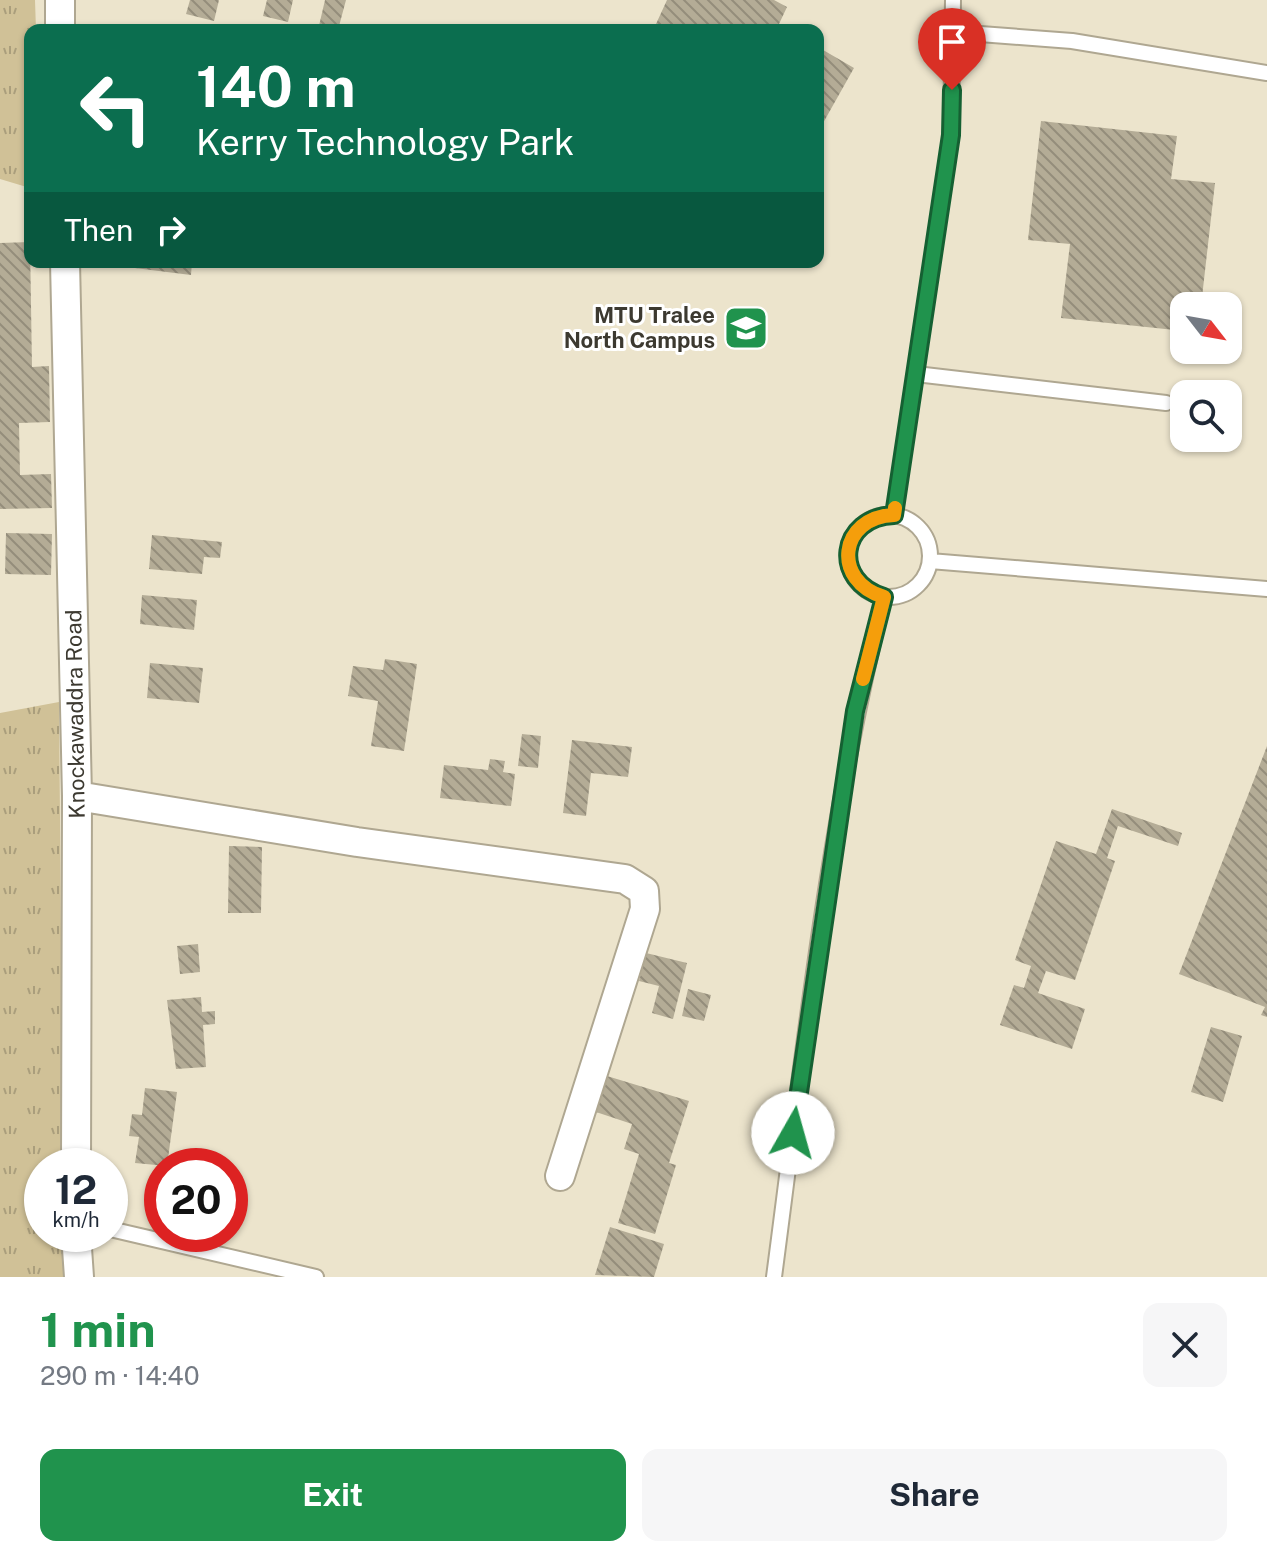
<!DOCTYPE html>
<html lang="en">
<head>
<meta charset="utf-8">
<style>
	body { margin:0; font-family:"Public Sans",sans-serif; background:#f6f6f7; color:#1f2937; height:100vh; display:flex; flex-direction:column; font-size:30px; white-space:nowrap }
	* { box-sizing:border-box; margin:0 }
	p { font-size:26px; color:#747a83 }
	.icon { flex:none; width:44px; height:44px; fill:none; stroke:currentColor; stroke-width:2; stroke-linecap:round; stroke-linejoin:round }
	.map { position:relative; height:1277px; overflow:hidden }
	.drawer { display:flex; flex-direction:column; background:#fff; flex:1 }
	.drawer>* { flex:none }
	.hud { position:absolute; left:24px; top:24px; width:800px; height:244px; border-radius:16px; box-shadow:0 2px 6px #0004; background:#0b6e4f; color:#fff; overflow:hidden }
	.needle { width:52px; rotate:121deg }
	.tools { position:absolute; left:1170px; top:292px; display:grid; gap:16px }
	.tools a { display:grid; place-items:center; width:72px; height:72px; border-radius:16px; background:#fff; box-shadow:0 2px 6px #0004; font-size:40px }
	.speed { position:absolute; left:24px; top:1148px; display:flex; gap:16px; font-size:40px; font-weight:700; text-align:center }
	.speed>* { display:grid; place-content:center; width:104px; height:104px; border-radius:50%; background:#fff; box-shadow:0 2px 6px #0004; line-height:1 }
	.speed small { font-size:20px; font-weight:400 }
	.speed .limit { border:12px solid #d22; background:#fff; color:#111 }
	.pin { position:absolute; display:grid; place-items:center; width:68px; height:68px; color:#fff; margin:-82px -34px; border-radius:50% 50% 50% 0; rotate:-45deg; box-shadow:0 0 8px #0007 }
	.pin .icon { rotate:45deg }
	.me { position:absolute; width:88px; margin:-44px; rotate:7deg; stroke-linejoin:round; filter:drop-shadow(0 0 6px #0008) }
	.turn { display:flex; align-items:center; gap:28px; height:168px; padding:0 40px; font-size:36px }
	.turn .icon { width:104px; height:104px; stroke-width:2.5 }
	.turn b { display:block; font-size:56px; line-height:68px }
	.then { display:flex; align-items:center; height:76px; padding:0 40px; background:#0003; gap:16px; font-size:30px }
	.round { display:grid; place-items:center; flex:none; width:84px; height:84px; border-radius:16px; background:#f6f6f7 }
	.head { display:flex; align-items:center; justify-content:space-between; height:136px; padding:0 40px }
	h1 { font-size:48px; font-weight:700; line-height:60px; color:#20934d }
	.cta { display:flex; gap:16px; margin-top:auto; padding:16px 40px }
	.cta a { flex:1; height:92px; border-radius:16px; background:#20934d; color:#fff; font-size:32px; font-weight:700; line-height:92px; text-align:center }
	.cta a+a { background:#f6f6f7; color:#1f2937 }
	.map>svg:first-child { display:block }
	.grass { fill:url(#grass-tufts) }
	.building { fill:url(#building-back-hatch) }
	.lines { fill:none; stroke-linecap:round; stroke-linejoin:round }
	.service-casing { stroke:#afa791; stroke-width:18 }
	.minor-casing { stroke:#afa791; stroke-width:32 }
	.service { stroke:#fff; stroke-width:14 }
	.minor { stroke:#fff; stroke-width:28 }
	.route-casing { stroke:#156032; stroke-width:20 }
	.route { stroke:#20934d; stroke-width:14 }
	.slow { stroke:#f59e0b; stroke-width:14 }
	.labels { text-anchor:middle; dominant-baseline:central; stroke-width:6; stroke-linejoin:round; paint-order:stroke }
	.poi-label { font-size:22px; font-weight:bold; fill:#3c3930; stroke:#fff; text-anchor:end }
	.street-label { font-size:22px; fill:#3c3930; stroke:#fff }
</style>
</head>
<body>
<div class="map">
<svg width="1267" height="1277" viewBox="0 0 1267 1277">
	<defs>
		<pattern id="grass-tufts" width="24" height="20" patternUnits="userSpaceOnUse" patternTransform="scale(2)"><rect width="24" height="20" fill="#d0c197"/><path d="M3 7l-1-3M5 7V3M7 7l1-3M15 17l-1-3M17 17v-4M19 17l1-3" fill="none" stroke="#aa9e7c"/></pattern>
		<pattern id="building-back-hatch" width="6" height="6" patternUnits="userSpaceOnUse" patternTransform="scale(2)"><rect width="6" height="6" fill="#b4ac96"/><path d="M-1 5l2 2M0 0l6 6M5-1l2 2" fill="none" stroke="#948d7b"/></pattern>
	</defs>
	<rect width="100%" height="100%" fill="#ece4cc"/>
	<path class="grass" d="M0,0H35L36,30H30V188L0,179Z
		M59,702L63,1166H42V1234H63L64,1277H0V713Z"/>
	<path class="building" d="M190,0H219L214,21L186,14Z
		M267,0H293L288,22L263,16Z
		M325,0H346L338,30H318Z
		M667,0H774L787,7L779,24L789,30H668L656,24Z
		M818,47L854,68L818,132Z
		M1041,121L1177,136L1171,179L1215,183L1201,306H1184V331L1061,318L1070,244L1028,240Z
		M30,242L32,367L49,366L50,422L19,423L20,475L51,474L52,508L0,509V243Z
		M136,262H192L191,275L135,268Z
		M6,533L52,534L51,575L5,574Z
		M152,535L222,542L220,558L204,557L202,574L149,569Z
		M142,595L197,600L194,630L140,624Z
		M385,659L417,664L404,751L371,746L378,701L348,696L353,666L383,670Z
		M150,663L203,668L199,703L147,698Z
		M522,734L541,736L538,768L518,766Z
		M572,740L632,747L628,777L591,773L586,816L563,813Z
		M1267,746V1017L1261,1015L1265,1007L1179,974Z
		M490,759L505,761L503,772L515,774L511,806L440,798L444,765L488,770Z
		M1112,809L1182,833L1178,846L1118,826L1107,858L1115,861L1075,980L1046,971L1038,993L1085,1009L1072,1049L1000,1025L1014,985L1024,988L1031,966L1015,960L1056,841L1096,854Z
		M229,846L262,847L261,913H228Z
		M198,944L200,972L180,974L177,946Z
		M646,953L687,963L673,1019L652,1013L659,986L639,981Z
		M688,989L711,995L704,1021L682,1016Z
		M201,997L202,1012L215,1011V1024L203,1025L206,1067L176,1069L167,1000Z
		M1211,1027L1242,1036L1223,1102L1191,1092Z
		M607,1076L689,1101L669,1163L676,1165L655,1234L618,1223L639,1154L624,1149L632,1124L596,1112Z
		M145,1088L177,1092L167,1166L135,1163L139,1137L129,1136L132,1114L142,1115Z
		M610,1227L664,1244L654,1277L595,1275Z"/>
	<g class="lines">
		<g class="service-casing">
			<path id="service" d="M954,32L1072,41L1267,73
				M916,374L1166,403
				M894,515L951,135L953,0
				M848 556a41 41 0 1 1 82 0a41 41 0 1 1-82 0Z
				M930,561L1267,589
				M110,1229L316,1277
				M774,1277C804,1050 828,819 884,597"/>
		</g>
		<g class="minor-casing">
			<path id="minor" d="M60,0V30
				M65,262L77,796L76,1166
				M77,796L357,842L625,879L644,891L645,909L560,1176
				M76,1234L79,1277"/>
		</g>
		<use href="#service" class="service"/>
		<use href="#minor" class="minor"/>
	</g>
	<g class="lines">
		<g class="route-casing">
			<path id="route" d="M793,1133L855,711L884,597C831,581 839,517 894,515L951,135L952,90"/>
		</g>
		<use href="#route" class="route"/>
		<path class="slow" d="M863,679L884,597C831,581 839,517 894,515L895,508"/>
	</g>
	<defs>
		<g id="university-square" transform="scale(2.3)"><rect x="-9" y="-9" width="18" height="18" rx="4" fill="#20934d" stroke="#fff"/><path d="M0-5L7-2L0 1L-7-2ZM-4 1L0 2.5L4 1V4Q0 6-4 4Z" fill="#fff"/></g>
	</defs>
	<g fill-rule="evenodd">
		<use href="#university-square" x="746" y="328"/>
	</g>
	<g class="labels">
		<g class="poi-label">
			<text x="715" y="315">MTU Tralee<tspan x="715" dy="25">North Campus</tspan></text>
		</g>
		<g class="street-label">
			<text transform="translate(75 714) rotate(-91)">Knockawaddra Road</text>
		</g>
	</g>
</svg>
<div class="tools">
<a><svg class="needle" viewBox="-14 -14 28 28"><path d="M0-13l5 13h-10z" fill="#e53935"/><path d="M0 13l5-13h-10z" fill="#747a83"/></svg></a>
<a><svg class="icon" aria-label="search" viewBox="0 0 24 24"><circle cx="10" cy="10" r="6"/><path d="M15 15l6 6"/></svg></a>
</div>
<div class="speed"><div>12<small>km/h</small></div><div class="limit">20</div></div>
<div class="pin" style="left:952px;top:90px;background:#d93025"><svg class="icon" aria-label="arrive" viewBox="0 0 24 24"><path d="M6 21V4h12l-3 4 3 4H6"/></svg></div>
<svg class="me" style="left:793px;top:1133px" viewBox="-20 -20 40 40"><circle r="19" fill="#fff"/><path d="M0-13L10 11 0 6-10 11z" fill="#20934d"/></svg>
<div class="hud">
<div class="turn"><svg class="icon" aria-label="left" viewBox="0 0 24 24"><path d="M17 20v-9H6M10 6l-5 5 5 5"/></svg><div><b>140 m</b>Kerry Technology Park</div></div>
<div class="then">Then<svg class="icon" aria-label="right" viewBox="0 0 24 24"><path d="M7 20v-9h11M14 6l5 5-5 5"/></svg></div>
</div>
</div>
<section class="drawer">
<div class="head"><div><h1>1 min</h1><p>290 m · 14:40</p></div><a class="round"><svg class="icon" aria-label="close" viewBox="0 0 24 24"><path d="M6 6l12 12M18 6L6 18"/></svg></a></div>
<div class="cta"><a>Exit</a><a>Share</a></div>
</section>
</body>
</html>
